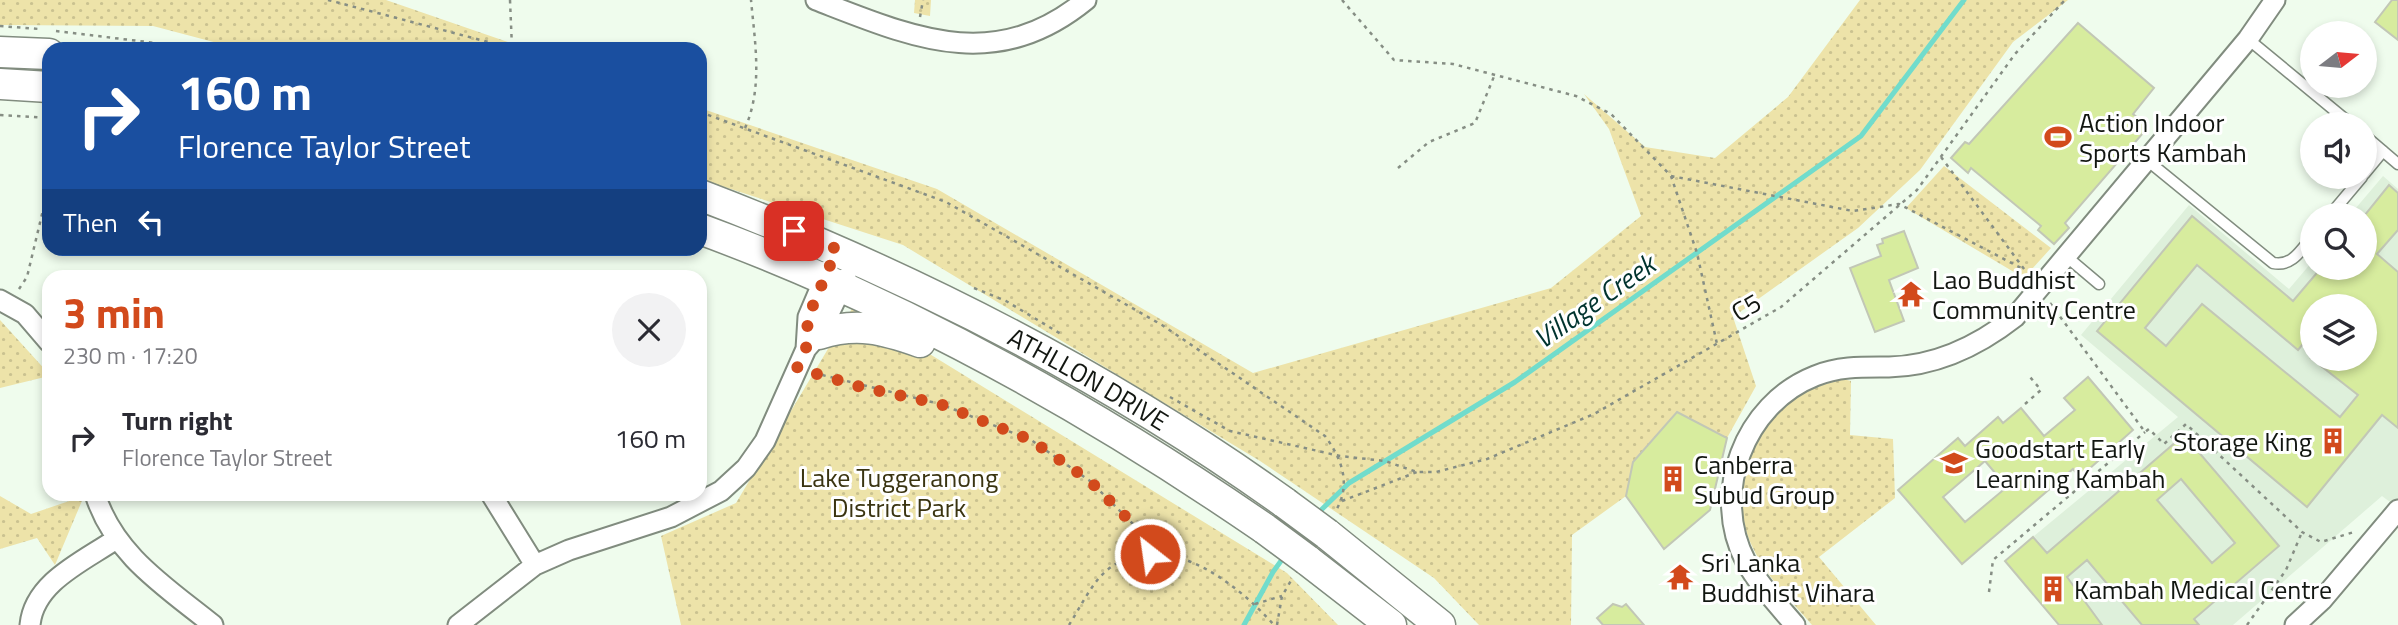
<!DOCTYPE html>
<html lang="en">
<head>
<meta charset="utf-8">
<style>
	body { margin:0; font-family:"Titillium Web",sans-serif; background:#f2f2f3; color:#2b2b33; height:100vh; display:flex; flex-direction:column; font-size:26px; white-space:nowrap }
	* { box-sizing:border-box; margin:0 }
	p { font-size:23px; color:#7c7c81 }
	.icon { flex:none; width:38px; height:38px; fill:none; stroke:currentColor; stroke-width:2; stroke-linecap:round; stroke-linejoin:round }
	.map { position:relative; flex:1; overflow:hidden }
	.details { position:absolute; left:42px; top:270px; width:665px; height:231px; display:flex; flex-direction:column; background:#fff; border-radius:21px; box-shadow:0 4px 10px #0003 }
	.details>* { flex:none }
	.banner { position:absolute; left:42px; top:42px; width:665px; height:214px; border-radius:21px; box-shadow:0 4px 10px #0003; background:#1a4fa0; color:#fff; overflow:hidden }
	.needle { width:46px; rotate:74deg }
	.buttons { position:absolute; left:2300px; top:21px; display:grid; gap:14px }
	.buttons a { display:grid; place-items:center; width:77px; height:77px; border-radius:50%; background:#fff; box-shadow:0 4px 10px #0003; font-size:35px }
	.pin { position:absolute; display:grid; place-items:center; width:60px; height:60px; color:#fff; margin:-30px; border-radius:14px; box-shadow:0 4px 10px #0006 }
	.me { position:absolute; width:77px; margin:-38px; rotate:330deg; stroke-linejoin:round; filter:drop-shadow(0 0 5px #0008) }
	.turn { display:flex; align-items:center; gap:24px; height:147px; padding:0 21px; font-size:32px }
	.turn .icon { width:91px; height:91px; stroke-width:2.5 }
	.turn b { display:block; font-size:49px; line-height:60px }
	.then { display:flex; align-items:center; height:66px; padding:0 21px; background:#0003; gap:14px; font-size:26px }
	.round { display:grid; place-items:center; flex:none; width:74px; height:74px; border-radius:37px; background:#f2f2f3 }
	.summary { display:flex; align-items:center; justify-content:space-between; height:119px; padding:0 21px }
	h1 { font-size:42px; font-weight:700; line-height:52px; color:#d24a1c }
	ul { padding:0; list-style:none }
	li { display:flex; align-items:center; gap:21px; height:98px; padding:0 21px }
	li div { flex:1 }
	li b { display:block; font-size:26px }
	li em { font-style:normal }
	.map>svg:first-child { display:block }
	.built { fill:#def0db; fill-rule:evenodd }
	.grass { fill:url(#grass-dots) }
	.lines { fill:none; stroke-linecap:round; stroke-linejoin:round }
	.stream { stroke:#71dccc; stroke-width:5 }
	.building { fill:#d7ec9e; stroke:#c2c7b6; stroke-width:2; fill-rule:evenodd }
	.service-casing { stroke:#818c7f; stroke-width:13 }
	.minor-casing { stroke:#818c7f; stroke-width:23 }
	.primary-casing { stroke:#818c7f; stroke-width:33 }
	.path { stroke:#868e84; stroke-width:2.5; stroke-dasharray:3.5 5; stroke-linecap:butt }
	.service { stroke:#fff; stroke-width:10 }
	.minor { stroke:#fff; stroke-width:19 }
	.primary { stroke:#fff; stroke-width:30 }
	.primary-bridge-casing { stroke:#818c7f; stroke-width:33; stroke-linecap:butt }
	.primary-bridge { stroke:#fff; stroke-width:30 }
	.route { stroke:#d24a1c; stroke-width:12; stroke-dasharray:0 21.6 }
	.labels { text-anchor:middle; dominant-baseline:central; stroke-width:6; stroke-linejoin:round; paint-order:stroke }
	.poi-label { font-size:26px; fill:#121611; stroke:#fff; text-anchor:start }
	.street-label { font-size:26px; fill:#121611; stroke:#fff }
	.park-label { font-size:26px; fill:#3a3411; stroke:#fff }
	.water-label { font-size:28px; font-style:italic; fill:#00332e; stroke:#fff }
</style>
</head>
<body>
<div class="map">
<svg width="2398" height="625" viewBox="0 0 2398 625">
	<defs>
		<pattern id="grass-dots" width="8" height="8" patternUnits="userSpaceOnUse" patternTransform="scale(1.75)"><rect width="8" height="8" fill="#ede3a9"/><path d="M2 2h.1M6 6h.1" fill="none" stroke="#cac290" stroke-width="1.8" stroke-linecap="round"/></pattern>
	</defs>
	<rect width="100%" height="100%" fill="#effced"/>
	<path class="built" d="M2383,176L2398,189V508L2382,496L2233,625H2058L2087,601L2034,536L2178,417L2081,335L2189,205L2289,289L2312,262V268H2364V215H2350ZM2312,306H2364V359H2312Z"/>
	<path class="grass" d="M0,0H386L528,49H240L153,26L0,25Z
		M915,0H931L930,16L914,13Z
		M1860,0H2068L2013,42L1920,170L1858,228L1733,317L1756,386L1727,438L1677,412L1633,462L1626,496L1572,535L1571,625H1479L1434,578L1260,461L903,245L700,179V108L937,189L1253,373L1551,288L1641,216L1609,129L1584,94L1645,147L1715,158L1788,97Z
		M1944,166L2051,248L2024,278L1906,208Z
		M853,307L1287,573L1338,625H681L661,536L736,503Z
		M0,320L49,374V376L0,388Z
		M1843,379L1851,381L1850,435L1893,439L1895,498L1819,557L1876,625H1812C1791,601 1767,577 1753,548C1728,498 1747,437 1789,403C1804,390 1825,384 1843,379Z
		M0,496L31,514L84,496L55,565L37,538L0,549Z"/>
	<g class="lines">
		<path class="stream" d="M1318,513L1349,483L1515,382L1861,136L1964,0
			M1244,625L1273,572L1286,554"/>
	</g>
	<path class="building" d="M2392,0H2398V40L2375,22Z
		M2078,23L2154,88L2133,114L2144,123V132L2065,223L2069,228L2054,244L2038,230L2041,226L1971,168L1968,173L1951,158L1965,142L1969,144Z
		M2389,185L2398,193V230L2377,254L2398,272V428L2382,415L2307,507L2097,331L2192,216L2293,301L2321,268H2364V216ZM2197,265L2298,350L2312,333V306H2364V359H2312L2358,395L2340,417L2202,304L2166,346L2145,328Z
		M1904,231L1918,268L1889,280L1904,321L1875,332L1850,268L1881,256L1877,245L1883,243L1882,239Z
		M2088,377L2133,430L2080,477L2073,469L1962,564L1898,490L1958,438L1965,446L1998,417L2003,423L2021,408L2044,436L2075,410L2064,398ZM1985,461L2007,487L1965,522L1943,497Z
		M1677,412L1727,438L1710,510L1664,549L1626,496L1633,462Z
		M2184,435L2279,546L2194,619L2199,625H2142L2087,560L2067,577L2102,625H2059L2005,561L2033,537L2047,553ZM2181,479L2235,543L2212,563L2157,500Z
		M1613,604L1622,607L1626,604L1644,625H1603L1597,618Z"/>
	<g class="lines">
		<g class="service-casing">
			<path id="service" d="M2248,39L2351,124
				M2364,135L2398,164
				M2148,161L2273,263C2292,267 2301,250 2312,237
				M2364,174L2383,151
				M2330,215L2362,177
				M2067,257L2099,284"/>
		</g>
		<g class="minor-casing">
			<path id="minor" d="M816,0C912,37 994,75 1086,0
				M0,300L25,314L49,342
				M806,349L808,317L828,270
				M95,494C114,555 166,587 213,625
				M491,494L535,565
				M30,625C34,582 84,561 116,539
				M458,625L535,565L569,550L671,517L721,491L746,468L765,441L806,349L819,334L846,278
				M1795,625C1778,605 1759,585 1746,562C1710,494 1744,404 1815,376C1839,366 1864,367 1889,367C1936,366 1978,346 2015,317L2248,39L2275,0
				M2295,625L2322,600L2398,510"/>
		</g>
		<g class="primary-casing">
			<g id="primary">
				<path d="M0,52L49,54"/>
				<path d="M0,84L49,87"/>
				<path id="s1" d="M700,195C907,274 1104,373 1285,503"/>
				<path d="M700,229C902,303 1088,407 1265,529"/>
				<path d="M819,334C857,322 883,329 920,342"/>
				<path d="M1327,534L1440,625"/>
				<path d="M1307,560L1391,625"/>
			</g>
		</g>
		<path class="path" d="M328,0L515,49
			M510,0L512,48
			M1342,0L1394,60L1453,64L1576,96L1611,114L1671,176L1697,253L1717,344
			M920,17L923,0
			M0,26L39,29
			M56,31L205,49
			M700,112L946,202L1162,325L1325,436C1342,459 1352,485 1335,512
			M0,115L49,118
			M745,128C763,88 755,43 751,0
			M1941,157L2027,273
			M1398,168L1429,142L1475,123L1495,74
			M1671,176L1853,211L1899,204L2023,269
			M974,288L1006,301L1061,334
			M19,289L27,277L49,185
			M2050,303L2145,432L2149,429L2164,444L2186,424L2302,532L2321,542L2354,532
			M814,373L940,404L1031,440L1090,481L1149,540L1150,554
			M1170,397L1230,431L1340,456L1385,461L1417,472H1436L1487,459L1594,414L1781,307L1917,190L2015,54L2065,0
			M2025,404L2041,390L2030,377
			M1342,501L1417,472
			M1989,592L1993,560L2145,432
			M1255,604L1282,596
			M1069,625C1080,608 1091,584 1106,571C1161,524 1236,582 1274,625
			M1277,625L1282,596L1292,579
			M2247,625L2286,570L2302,532"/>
		<use href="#service" class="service"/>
		<use href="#minor" class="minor"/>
		<use href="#primary" class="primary"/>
		<g class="primary-bridge-casing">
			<path id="primary-bridge" d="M1285,503L1327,534
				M1265,529L1307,560"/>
		</g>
		<use href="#primary-bridge" class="primary-bridge"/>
	</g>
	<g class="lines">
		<path class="route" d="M794,231L837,249L808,317L806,349L797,368L861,387L940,404L1031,440L1090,481L1149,540L1150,554"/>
	</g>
	<defs>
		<g id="stadium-bare" transform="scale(2.1)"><path d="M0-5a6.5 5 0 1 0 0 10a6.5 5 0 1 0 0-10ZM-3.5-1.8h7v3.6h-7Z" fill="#d24a1c" stroke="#fff" stroke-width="2.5" paint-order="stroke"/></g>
		<g id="temple-bare" transform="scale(2.1)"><path d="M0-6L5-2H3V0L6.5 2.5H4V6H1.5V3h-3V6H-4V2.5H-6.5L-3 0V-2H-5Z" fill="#d24a1c" stroke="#fff" stroke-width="2.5" paint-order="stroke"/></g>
		<g id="building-bare" transform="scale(2.1)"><path d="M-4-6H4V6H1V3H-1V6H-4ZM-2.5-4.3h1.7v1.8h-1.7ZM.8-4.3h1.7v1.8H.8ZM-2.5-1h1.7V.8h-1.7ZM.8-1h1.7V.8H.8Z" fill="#d24a1c" stroke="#fff" stroke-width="2.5" paint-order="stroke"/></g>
		<g id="school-bare" transform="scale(2.1)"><path d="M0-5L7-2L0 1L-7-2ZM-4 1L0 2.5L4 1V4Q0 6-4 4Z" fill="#d24a1c" stroke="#fff" stroke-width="2.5" paint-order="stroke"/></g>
	</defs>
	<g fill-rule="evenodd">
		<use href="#stadium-bare" x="2058" y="137"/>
		<use href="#temple-bare" x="1911" y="294"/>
		<use href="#building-bare" x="2333" y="441"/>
		<use href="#school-bare" x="1954" y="463"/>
		<use href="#building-bare" x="1673" y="479"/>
		<use href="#temple-bare" x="1680" y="577"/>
		<use href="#building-bare" x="2053" y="589"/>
	</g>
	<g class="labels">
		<g class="poi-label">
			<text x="2079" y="122">Action Indoor<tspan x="2079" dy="30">Sports Kambah</tspan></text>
			<text x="1932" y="279">Lao Buddhist<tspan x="1932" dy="30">Community Centre</tspan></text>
			<text x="2312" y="441" text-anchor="end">Storage King</text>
			<text x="1975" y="448">Goodstart Early<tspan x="1975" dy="30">Learning Kambah</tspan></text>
			<text x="1694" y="464">Canberra<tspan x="1694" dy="30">Subud Group</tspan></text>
			<text x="1701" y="562">Sri Lanka<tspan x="1701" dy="30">Buddhist Vihara</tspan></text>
			<text x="2074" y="589">Kambah Medical Centre</text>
		</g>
		<g class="street-label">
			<text transform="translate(1746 307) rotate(-31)">C5</text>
			<text stroke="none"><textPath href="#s1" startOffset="430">ATHLLON DRIVE</textPath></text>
		</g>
		<g class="park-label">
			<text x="899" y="477">Lake Tuggeranong<tspan x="899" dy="30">District Park</tspan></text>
		</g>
		<g class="water-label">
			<text transform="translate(1594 301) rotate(-35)">Village Creek</text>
		</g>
	</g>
</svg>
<div class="buttons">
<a><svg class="needle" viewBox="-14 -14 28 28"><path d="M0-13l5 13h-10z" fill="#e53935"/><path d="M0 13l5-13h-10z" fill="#7c7c81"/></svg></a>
<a><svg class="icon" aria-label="sound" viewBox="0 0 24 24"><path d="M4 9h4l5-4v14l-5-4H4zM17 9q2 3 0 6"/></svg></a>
<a><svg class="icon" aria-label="search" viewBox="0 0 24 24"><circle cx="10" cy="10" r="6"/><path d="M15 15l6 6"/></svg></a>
<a><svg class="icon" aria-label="layers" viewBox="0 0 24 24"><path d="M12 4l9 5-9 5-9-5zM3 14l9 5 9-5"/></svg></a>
</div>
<div class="pin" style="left:794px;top:231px;background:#d93025"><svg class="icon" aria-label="arrive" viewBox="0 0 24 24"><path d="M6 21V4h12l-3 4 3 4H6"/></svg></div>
<svg class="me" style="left:1150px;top:554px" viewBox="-20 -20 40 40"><circle r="17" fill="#d24a1c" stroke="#fff" stroke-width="3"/><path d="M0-11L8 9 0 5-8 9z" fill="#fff"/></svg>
<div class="banner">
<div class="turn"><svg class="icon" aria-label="right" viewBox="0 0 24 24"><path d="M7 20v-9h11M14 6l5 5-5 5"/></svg><div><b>160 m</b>Florence Taylor Street</div></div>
<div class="then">Then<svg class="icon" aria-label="left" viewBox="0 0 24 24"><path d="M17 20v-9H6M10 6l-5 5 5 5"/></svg></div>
</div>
<section class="details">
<div class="summary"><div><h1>3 min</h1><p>230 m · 17:20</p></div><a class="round"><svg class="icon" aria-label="close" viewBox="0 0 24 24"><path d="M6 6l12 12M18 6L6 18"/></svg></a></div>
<ul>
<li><svg class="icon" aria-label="right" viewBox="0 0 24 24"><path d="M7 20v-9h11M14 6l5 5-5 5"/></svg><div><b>Turn right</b><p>Florence Taylor Street</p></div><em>160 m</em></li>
</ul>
</section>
</div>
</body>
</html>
